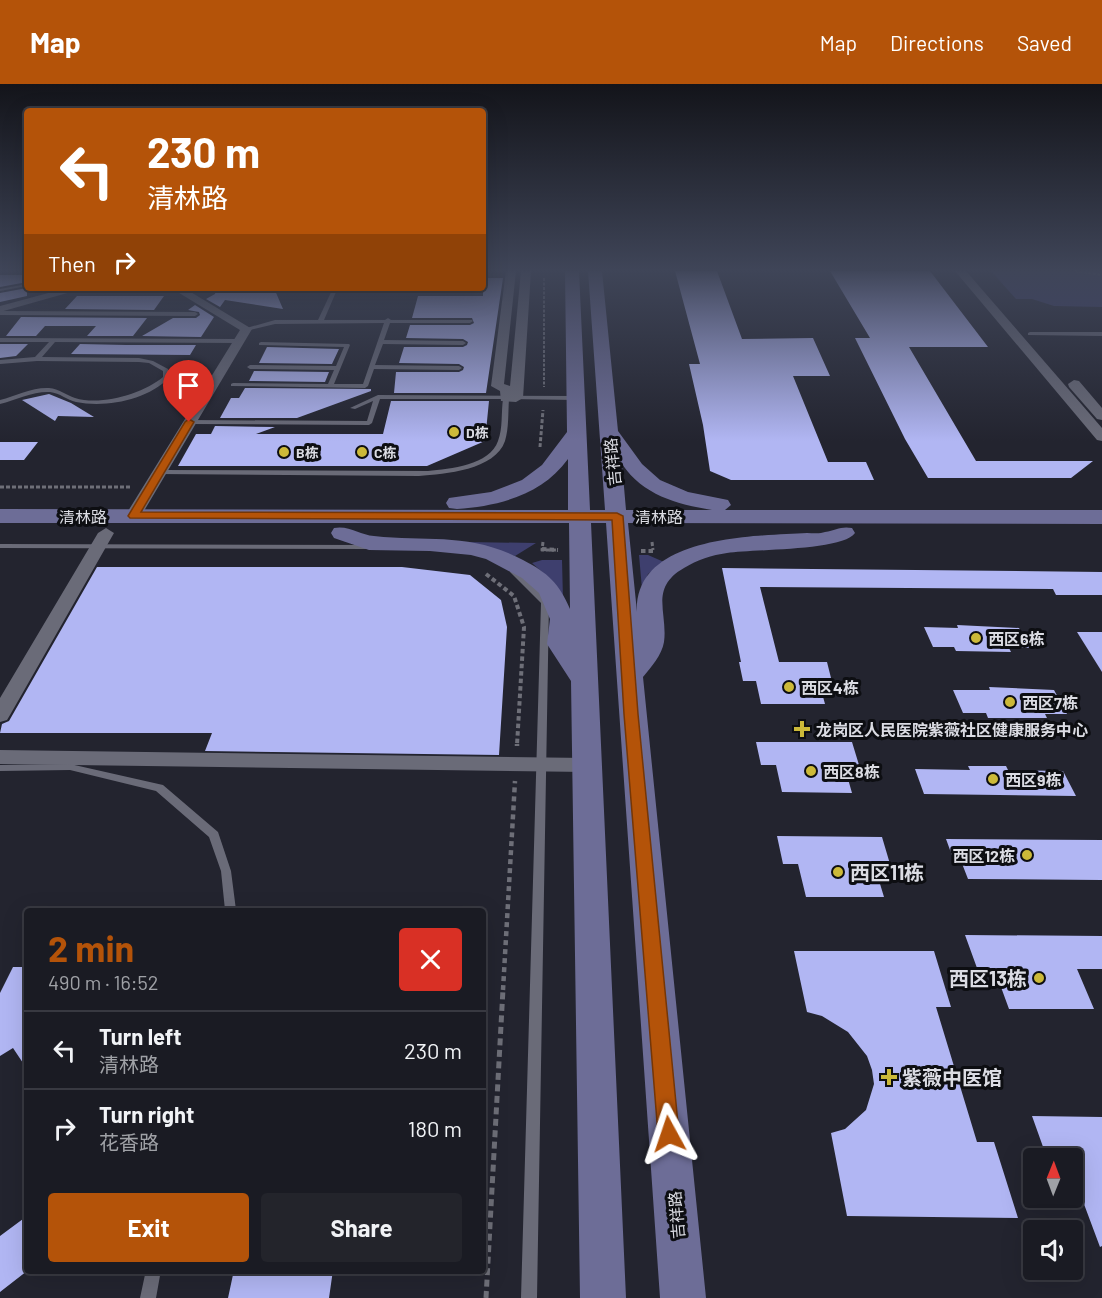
<!DOCTYPE html>
<html lang="en">
<head>
<meta charset="utf-8">
<style>
	body { margin:0; font-family:Barlow,"Noto Sans SC",sans-serif; background:#23242b; color:#f1f3f6; height:100vh; display:flex; flex-direction:column; font-size:22px; white-space:nowrap }
	* { box-sizing:border-box; margin:0 }
	p { font-size:20px; color:#9fa1a6 }
	.icon { flex:none; width:33px; height:33px; fill:none; stroke:currentColor; stroke-width:2; stroke-linecap:round; stroke-linejoin:round }
	.map { position:relative; flex:1; overflow:hidden }
	.drawer { position:absolute; left:24px; top:824px; width:462px; height:366px; display:flex; flex-direction:column; background:#1a1b23; border-radius:6px; box-shadow:0 6px 24px #0002,0 0 0 2px #383941 }
	.drawer>* { flex:none }
	.banner { position:absolute; left:24px; top:24px; width:462px; height:183px; border-radius:6px; box-shadow:0 6px 24px #0002,0 0 0 2px #383941; background:#b45309; color:#fff; overflow:hidden }
	.needle { width:39px; rotate:1deg }
	.tools { position:absolute; left:1023px; top:1064px; display:grid; gap:12px }
	.tools a { display:grid; place-items:center; width:60px; height:60px; border-radius:6px; background:#1a1b23; box-shadow:0 6px 24px #0002,0 0 0 2px #383941; font-size:30px }
	.pin { position:absolute; display:grid; place-items:center; width:51px; height:51px; color:#fff; margin:-62px -26px; border-radius:50% 50% 50% 0; rotate:-45deg; box-shadow:0 0 6px #0007 }
	.pin .icon { rotate:45deg }
	.me { position:absolute; width:66px; margin:-33px; rotate:355deg; stroke-linejoin:round; filter:drop-shadow(0 0 4px #0008) }
	.turn { display:flex; align-items:center; gap:21px; height:126px; padding:0 24px; font-size:27px }
	.turn .icon { width:78px; height:78px; stroke-width:2.5 }
	.turn b { display:block; font-size:42px; line-height:51px }
	.then { display:flex; align-items:center; height:57px; padding:0 24px; background:#0003; gap:12px; font-size:22px }
	.round { display:grid; place-items:center; flex:none; width:63px; height:63px; border-radius:6px; background:#23242b }
	.head { display:flex; align-items:center; justify-content:space-between; height:102px; padding:0 24px }
	h1 { font-size:36px; font-weight:700; line-height:45px; color:#b45309 }
	.cta { display:flex; gap:12px; margin-top:auto; padding:12px 24px }
	.cta a { flex:1; height:69px; border-radius:6px; background:#b45309; color:#fff; font-size:24px; font-weight:700; line-height:69px; text-align:center }
	.cta a+a { background:#23242b; color:#f1f3f6 }
	ul { padding:0; list-style:none }
	li { display:flex; align-items:center; gap:18px; height:78px; padding:0 24px; border-top:2px solid #383941 }
	li div { flex:1 }
	li b { display:block; font-size:22px }
	li em { font-style:normal }
	header { display:flex; align-items:center; gap:36px; box-sizing:border-box; height:84px; padding:0 30px; background:#b45309; color:#fff }
	header strong { font-size:28px }
	nav { display:flex; gap:33px; margin-inline-start:auto; font-size:21px }
	.map>svg:first-child { display:block }
	.green { fill:#3e3f6e }
	.building { fill:#b1b6f3 }
	.lines { fill:none; stroke-linecap:round; stroke-linejoin:round }
	.path-far4 { stroke:#6e6f78; stroke-width:2; stroke-dasharray:3 1.5; stroke-linecap:butt }
	.path-far3 { stroke:#6e6f78; stroke-width:3; stroke-dasharray:4 2; stroke-linecap:butt }
	.path-far2 { stroke:#6e6f78; stroke-width:4; stroke-dasharray:4.5 3; stroke-linecap:butt }
	.path-far1 { stroke:#6e6f78; stroke-width:4.5; stroke-dasharray:5 4; stroke-linecap:butt }
	.path { stroke:#6e6f78; stroke-width:5; stroke-dasharray:7 4.5; stroke-linecap:butt }
	.service { fill:#6a6b78; fill-rule:evenodd }
	.minor { fill:#6a6b78; fill-rule:evenodd }
	.secondary { fill:#6d6d97; fill-rule:evenodd }
	.route { fill:#b45309; stroke:#753606; stroke-width:1.5 }
	.poi-dot { fill:#ccb939; stroke:#0d0e12; stroke-width:2 }
	.labels { text-anchor:middle; dominant-baseline:central; stroke-width:6; stroke-linejoin:round; paint-order:stroke }
	.far-poi-label { font-size:14px; font-weight:bold; fill:#dbdce3; stroke:#0d0e12; text-anchor:start }
	.street-label { font-size:16px; fill:#dbdce3; stroke:#0d0e12 }
	.poi-label { font-size:16px; font-weight:bold; fill:#dbdce3; stroke:#0d0e12; text-anchor:start }
	.near-poi-label { font-size:20px; font-weight:bold; fill:#dbdce3; stroke:#0d0e12; text-anchor:start }
</style>
</head>
<body>
<header>
<strong>Map</strong>
<nav><a>Map</a><a>Directions</a><a>Saved</a></nav>
</header>
<div class="map">
<svg width="1102" height="1214" viewBox="0 0 1102 1214">
	<rect width="100%" height="100%" fill="#23242f"/>
	<path class="green" d="M991,187H1102V223L1054,222L1032,215H1016Z
		M466,458L536,459L515,472Z
		M639,471H648L664,478L648,490L642,505Z
		M542,476H562L563,516L550,495L532,479Z"/>
	<path class="building" d="M675,187H717L742,255L813,254L830,292H793L828,378H866L874,396H731L710,387L703,341L689,280H700Z
		M830,187H930L988,263H909L976,377H1093L1071,394H928L905,355L855,254H870Z
		M0,191H27V198L0,203Z
		M483,194H503L486,309H394L396,288H459L463,286L464,283L459,280L399,279L404,263H463L467,261L468,258L463,255L406,254L410,241H470L474,239L472,234H412L418,212H483Z
		M27,204V212L0,218V209Z
		M216,204H274L283,225L225,216L220,223L206,215L215,210Z
		M77,212H164L154,226L65,225Z
		M195,221L214,233L201,253L142,252L173,234H196L200,231L199,228L188,226Z
		M21,233L147,234L133,252H87L96,242H45L36,252H6Z
		M0,260H28L16,272L0,274Z
		M80,260L126,261H196L190,271L71,270Z
		M267,263L339,265L332,280L259,279Z
		M254,287L329,288L325,298L249,297Z
		M245,304L371,305V307L297,334H220L231,314H239Z
		M49,310L71,319L94,333L58,332L55,337L22,316Z
		M391,317H489L485,357L427,382H178L196,350H211L215,342L275,343L256,350H383Z
		M0,358H38L24,376H0Z
		M97,483H402L470,491L501,516L507,543L499,671L205,667L212,649H0L2,640L9,637Z
		M722,484L1102,488V511H1056L1053,505L760,503L779,578H827L832,598H819L825,620H761L756,597H743L739,578H741Z
		M957,541L1019,544L1030,564H1009L1011,568L956,567L954,563H933L924,543L958,544Z
		M1077,548H1102V588Z
		M989,603L1054,606L1067,630H1045L1047,634H988L986,629H963L953,606H990Z
		M756,658H852L859,681H844L852,709L782,708L776,681H761Z
		M968,682H1006L1008,686L1063,687L1076,712L924,710L915,685L970,686Z
		M777,752L882,753L890,780H874L884,813H806L798,780H783Z
		M946,755L1102,756V796L968,795L961,777H954Z
		M965,851L1102,852V885H1077L1094,925H1009L994,884H977Z
		M794,867H934L951,923H936L977,1058H994L1018,1134L847,1132L831,1049L845,1045L866,1026L874,1000L872,986L867,972L848,948L822,932L807,928Z
		M13,883H27V985L13,964L0,972V909Z
		M1032,1032L1102,1033V1162L1100,1163L1072,1088V1074H1047Z
		M27,1132V1187L0,1208V1152Z
		M234,1186H333L329,1214H228Z"/>
	<g class="lines">
		<path class="path-far4" d="M1075,187L1102,191
			M544,194V303"/>
		<path class="path-far3" d="M540,363L543,326
			M0,403H132
			M543,458L542,466H558
			M652,458L653,466"/>
		<path class="path-far2" d="M542,465L558,466
			M641,467H653V465
			M486,490L514,512L524,543L517,661"/>
		<path class="path-far1" d="M517,662V660
			M503,906L515,697"/>
		<path class="path" d="M486,1214L503,905"/>
		<path class="service" d="M27,200V202L0,207V205Z
			M333,204H337V206H474V207L472,208H336L324,236H385L388,234L391,236H472L473,237L470,239H390L384,256L463,257L466,259L463,261L383,260L375,281L459,282L462,284L459,286L374,285L368,302L365,304L231,302V300L233,299L328,300L334,286L250,285L247,283L250,281L336,282L344,263L259,261V259L261,258L349,260L350,261L334,300H363L384,239L275,240L246,247L243,245L275,236H318Z
			M0,227L195,228L198,230L195,232L0,231Z
			M1030,248H1102V252L1028,251V249Z
			M0,254L239,255L242,257L239,259L55,258L42,273L139,274L153,277L168,285L169,294C147,316 106,324 76,318C67,316 60,309 50,308C34,307 16,316 0,320V316C16,312 33,303 49,304C59,305 66,311 75,314C101,322 143,310 163,293V287L149,279L139,278L37,277L0,280V276L35,273L49,258H0Z
			M378,311L576,312L579,314L576,316L509,315C508,329 509,344 505,357C495,386 445,390 419,392L158,390L155,388L158,386L428,387C450,385 490,381 498,357C503,344 501,329 503,315H380L372,339L369,341L189,340L186,338L189,336L367,337L373,317L355,325L350,324Z
			M0,460L371,461L375,463L371,465L0,464Z
			M510,484H516L549,518L537,1214H521L541,519L510,488L509,486Z
			M70,680L163,701L218,748L231,787L236,826H225L221,787L209,753L156,707L70,686L0,687V681Z
			M146,1186H161L156,1214H140Z"/>
		<path class="minor" d="M506,187H516L504,300L510,302L521,187H531L523,314L516,318L501,317L500,307L491,302Z
			M955,187H966L1102,344V357L1097,356Z
			M67,204H85L0,228V222Z
			M171,204H184L252,245L141,432L133,437L125,432L240,246Z
			M1074,296L1079,297L1102,324V336L1097,335L1069,303L1068,300Z
			M106,444L114,449L10,631L7,636L0,638V614L98,449Z
			M0,666L587,674L594,676L598,681L594,686L587,688L0,680Z"/>
		<path class="secondary" d="M565,187H579L590,426H605L588,187H602L618,347L642,380L660,396L688,408L728,416L731,421L725,426H1102V440L628,439L637,528C634,451 755,452 807,449C813,449 820,450 825,448C836,446 841,442 852,444L855,449C843,467 752,465 727,469C712,471 697,476 684,484C649,504 668,529 664,558C662,571 651,583 643,593L706,1214H660L606,439H591L626,1214H580L571,597L547,560L550,535L539,509L522,494L486,475L471,471L430,467L369,466L334,454L331,449L334,444C349,441 360,451 374,452C430,458 470,448 523,476C548,489 559,499 570,525L569,439H0V425L568,426V375C542,411 499,422 457,425L449,424L446,419L449,414L491,408L522,396L542,381L567,348ZM622,380C643,411 676,420 712,426H626Z"/>
	</g>
	<linearGradient id="sky" x2="0" y2="1"><stop stop-color="#13141a"/><stop offset="0.52" stop-color="#3f4558"/><stop offset="1" stop-color="#3f4558" stop-opacity="0"/></linearGradient>
	<rect width="1102" height="357" fill="url(#sky)"/>
	<path class="route" d="M189,335L194,338L141,428L617,429L623,432L638,630L679,1050L676,1057L669,1060L661,1057L658,1050L624,630L612,436L130,434L128,432L185,338Z"/>
	<g class="poi-dot">
		<circle cx="454" cy="348" r="6"/>
		<circle cx="284" cy="368" r="6"/>
		<circle cx="362" cy="368" r="6"/>
		<circle cx="976" cy="554" r="6"/>
		<circle cx="789" cy="603" r="6"/>
		<circle cx="1010" cy="618" r="6"/>
		<path d="M799 636h6v6h6v6h-6v6h-6v-6h-6v-6h6z"/>
		<circle cx="811" cy="687" r="6"/>
		<circle cx="993" cy="695" r="6"/>
		<circle cx="1027" cy="771" r="6"/>
		<circle cx="838" cy="788" r="6"/>
		<circle cx="1039" cy="894" r="6"/>
		<path d="M886 984h6v6h6v6h-6v6h-6v-6h-6v-6h6z"/>
	</g>
	<g class="labels">
		<g class="far-poi-label">
			<text x="466" y="348">D栋</text>
			<text x="296" y="368">B栋</text>
			<text x="374" y="368">C栋</text>
		</g>
		<g class="street-label">
			<text transform="translate(612 378) rotate(-96)">吉祥路</text>
			<text x="83" y="432">清林路</text>
			<text x="659" y="432">清林路</text>
			<text transform="translate(676 1131) rotate(-95)">吉祥路</text>
		</g>
		<g class="poi-label">
			<text x="988" y="554">西区6栋</text>
			<text x="801" y="603">西区4栋</text>
			<text x="1022" y="618">西区7栋</text>
			<text x="816" y="645">龙岗区人民医院紫薇社区健康服务中心</text>
			<text x="823" y="687">西区8栋</text>
			<text x="1005" y="695">西区9栋</text>
			<text x="1015" y="771" text-anchor="end">西区12栋</text>
		</g>
		<g class="near-poi-label">
			<text x="850" y="788">西区11栋</text>
			<text x="1027" y="894" text-anchor="end">西区13栋</text>
			<text x="902" y="993">紫薇中医馆</text>
		</g>
	</g>
</svg>
<div class="tools">
<a><svg class="needle" viewBox="-14 -14 28 28"><path d="M0-13l5 13h-10z" fill="#e53935"/><path d="M0 13l5-13h-10z" fill="#9fa1a6"/></svg></a>
<a><svg class="icon" aria-label="sound" viewBox="0 0 24 24"><path d="M4 9h4l5-4v14l-5-4H4zM17 9q2 3 0 6"/></svg></a>
</div>
<div class="pin" style="left:189px;top:338px;background:#d93025"><svg class="icon" aria-label="arrive" viewBox="0 0 24 24"><path d="M6 21V4h12l-3 4 3 4H6"/></svg></div>
<svg class="me" style="left:669px;top:1050px" viewBox="-20 -20 40 40"><path d="M0-17L14 15 0 8-14 15z" fill="#b45309" stroke="#fff" stroke-width="4"/></svg>
<div class="banner">
<div class="turn"><svg class="icon" aria-label="left" viewBox="0 0 24 24"><path d="M17 20v-9H6M10 6l-5 5 5 5"/></svg><div><b>230 m</b>清林路</div></div>
<div class="then">Then<svg class="icon" aria-label="right" viewBox="0 0 24 24"><path d="M7 20v-9h11M14 6l5 5-5 5"/></svg></div>
</div>
<section class="drawer">
<div class="head"><div><h1>2 min</h1><p>490 m · 16:52</p></div><a class="round" style="background:#d93025;color:#fff"><svg class="icon" aria-label="close" viewBox="0 0 24 24"><path d="M6 6l12 12M18 6L6 18"/></svg></a></div>
<ul>
<li><svg class="icon" aria-label="left" viewBox="0 0 24 24"><path d="M17 20v-9H6M10 6l-5 5 5 5"/></svg><div><b>Turn left</b><p>清林路</p></div><em>230 m</em></li>
<li><svg class="icon" aria-label="right" viewBox="0 0 24 24"><path d="M7 20v-9h11M14 6l5 5-5 5"/></svg><div><b>Turn right</b><p>花香路</p></div><em>180 m</em></li>
</ul>
<div class="cta"><a>Exit</a><a>Share</a></div>
</section>
</div>
</body>
</html>
